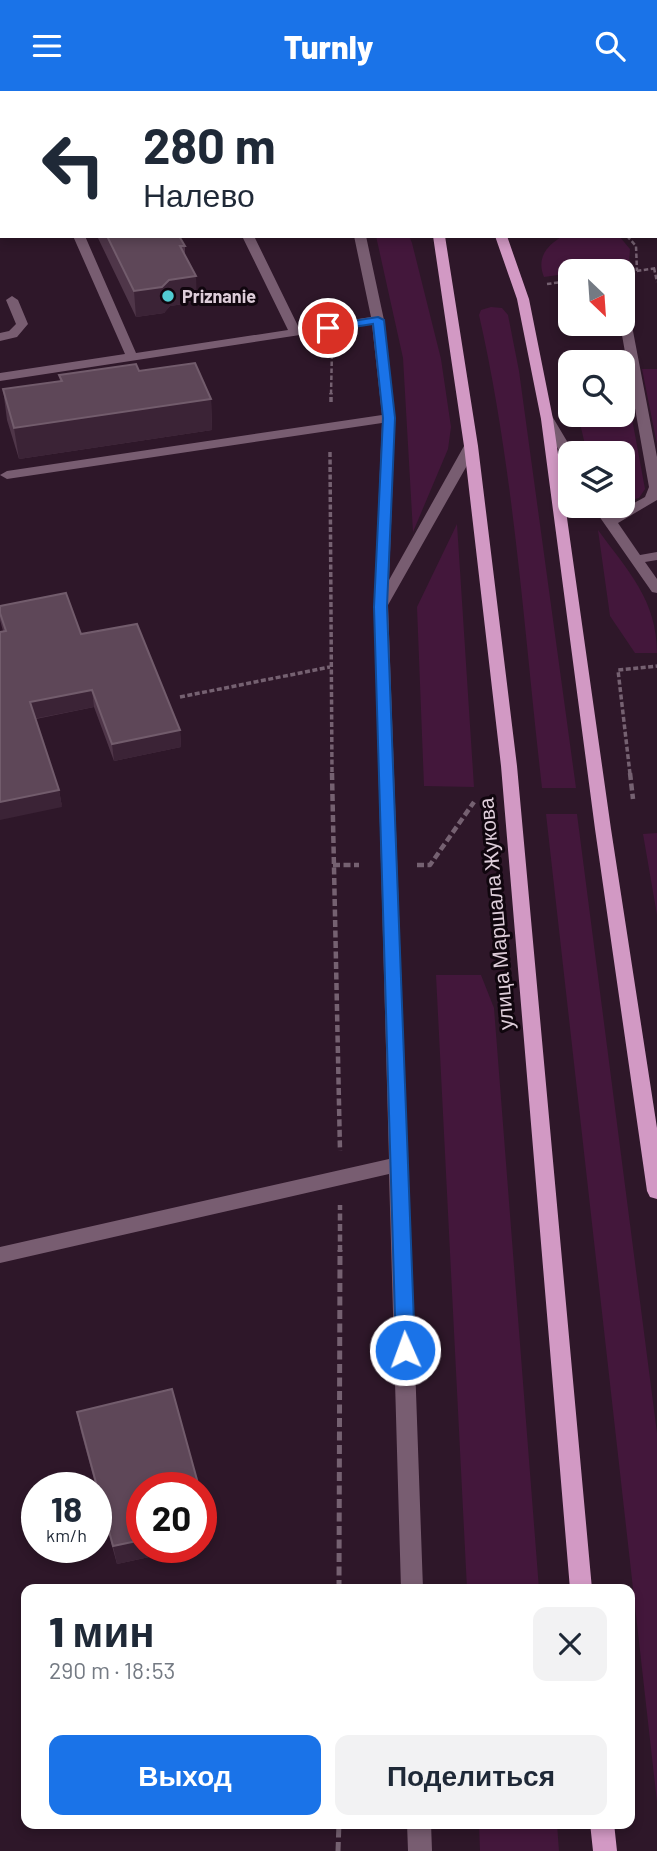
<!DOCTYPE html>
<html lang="ru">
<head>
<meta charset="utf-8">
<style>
	body { margin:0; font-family:Barlow,sans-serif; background:#f2f2f3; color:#1f2937; height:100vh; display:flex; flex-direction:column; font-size:26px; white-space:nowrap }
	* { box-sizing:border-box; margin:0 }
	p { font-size:23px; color:#747a83 }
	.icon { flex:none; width:38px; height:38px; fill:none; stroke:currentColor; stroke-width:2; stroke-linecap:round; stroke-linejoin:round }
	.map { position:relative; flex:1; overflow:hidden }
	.details { position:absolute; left:21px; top:1493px; width:614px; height:245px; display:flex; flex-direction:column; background:#fff; border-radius:14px; box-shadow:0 4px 10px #0003 }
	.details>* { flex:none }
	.banner { position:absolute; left:0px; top:0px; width:658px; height:147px; box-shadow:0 4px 10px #0003; background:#fff; color:#1f2937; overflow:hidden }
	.needle { width:46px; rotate:155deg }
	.controls { position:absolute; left:558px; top:168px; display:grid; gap:14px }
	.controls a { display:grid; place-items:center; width:77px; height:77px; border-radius:14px; background:#fff; box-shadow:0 4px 10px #0003; font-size:35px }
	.speed { position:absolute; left:21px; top:1381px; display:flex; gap:14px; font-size:35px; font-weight:700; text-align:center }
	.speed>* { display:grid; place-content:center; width:91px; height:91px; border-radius:50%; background:#fff; box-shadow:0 4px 10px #0003; line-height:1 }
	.speed small { font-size:18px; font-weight:400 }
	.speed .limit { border:10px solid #d22; background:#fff; color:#111 }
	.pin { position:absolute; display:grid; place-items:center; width:60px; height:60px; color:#fff; margin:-30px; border:4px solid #fff; border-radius:50%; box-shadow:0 2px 7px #0007 }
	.me { position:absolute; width:77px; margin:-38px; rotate:358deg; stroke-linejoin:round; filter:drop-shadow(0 0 5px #0008) }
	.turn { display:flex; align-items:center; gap:24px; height:147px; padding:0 28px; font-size:32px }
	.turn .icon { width:91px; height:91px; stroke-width:2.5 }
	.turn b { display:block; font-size:49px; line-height:60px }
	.round { display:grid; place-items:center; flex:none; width:74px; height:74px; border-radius:14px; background:#f2f2f3 }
	.headline { display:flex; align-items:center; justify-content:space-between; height:119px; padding:0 28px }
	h1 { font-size:42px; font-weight:800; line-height:52px }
	.action { display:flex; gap:14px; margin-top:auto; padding:14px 28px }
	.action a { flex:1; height:80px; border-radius:14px; background:#1a73e8; color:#fff; font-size:28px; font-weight:800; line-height:80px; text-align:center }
	.action a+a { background:#f2f2f3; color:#1f2937 }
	header { display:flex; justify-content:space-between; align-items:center; height:91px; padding:0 28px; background:#1a73e8; color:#fff; font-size:32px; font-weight:800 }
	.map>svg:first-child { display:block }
	.green { fill:#43173b }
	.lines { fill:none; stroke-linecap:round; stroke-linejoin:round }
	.path-far3 { stroke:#756171; stroke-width:2.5; stroke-dasharray:4.5 2.5; stroke-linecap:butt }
	.path-far2 { stroke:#756171; stroke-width:3.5; stroke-dasharray:5 2.5; stroke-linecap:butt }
	.path-far1 { stroke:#756171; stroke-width:4.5; stroke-dasharray:7 3.5; stroke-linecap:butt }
	.path { stroke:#756171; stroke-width:5; stroke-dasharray:9 4.5; stroke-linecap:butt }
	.minor { fill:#785d71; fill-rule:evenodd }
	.major { fill:#d299c4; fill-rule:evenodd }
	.wall { fill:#4f3649 }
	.shaded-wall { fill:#3b2336 }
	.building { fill:#5e4758; stroke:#725c6c; stroke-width:2 }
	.route { fill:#1a73e8; stroke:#114b97; stroke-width:2 }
	.poi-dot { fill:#51ccd3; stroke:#10060e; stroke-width:2.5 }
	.labels { text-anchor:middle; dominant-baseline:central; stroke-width:6; stroke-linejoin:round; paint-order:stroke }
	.far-poi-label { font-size:18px; font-weight:bold; fill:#ddcdd9; stroke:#10060e; text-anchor:start }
	.street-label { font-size:21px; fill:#ddcdd9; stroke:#10060e }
</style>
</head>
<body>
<header><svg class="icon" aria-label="menu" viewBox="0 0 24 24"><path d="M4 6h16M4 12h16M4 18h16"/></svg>Turnly<svg class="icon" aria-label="search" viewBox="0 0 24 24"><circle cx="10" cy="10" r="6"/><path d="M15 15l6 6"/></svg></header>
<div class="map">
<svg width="657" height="1760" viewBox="0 0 657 1760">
	<rect width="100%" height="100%" fill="#2e1729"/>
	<path class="green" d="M376,145H409L412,152L441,268L451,336L448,358L413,441L403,267Z
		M563,145H619L630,158L629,174L544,186C536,167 547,154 563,145Z
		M491,216L502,217L508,224L519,280L576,697H542C524,540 514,378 479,224L481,219Z
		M642,278H657V353Z
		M623,279L645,398L639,407L623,411V362H587L578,324H623Z
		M457,433L474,696L424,695L417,516Z
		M598,439C628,480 657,509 657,562H635L610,525Z
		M546,723H577L657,1342V1711Z
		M657,742V824L643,743Z
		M436,884H481L494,917L539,1498H467Z
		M479,1733H557L559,1760H480Z"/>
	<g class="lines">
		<path class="path-far3" d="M627,145L636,155L637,180
			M654,177L657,191
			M623,182L657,177
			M547,193L570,190
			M331,303L332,260"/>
		<path class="path-far2" d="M331,311V302
			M330,361L332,683
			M180,606L330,576
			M630,683L618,579L657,575"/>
		<path class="path-far1" d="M332,682L340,1060
			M630,682L633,708
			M333,774H359
			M417,774H430L474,711
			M340,1161V1114"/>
		<path class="path" d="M339,1498L340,1159
			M338,1760L339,1732"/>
		<path class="minor" d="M15,0H25L26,2H16Z
			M284,0H294L295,2H285Z
			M460,0H482L459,2Z
			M485,0H496L497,2H486Z
			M0,12H2V18H0Z
			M657,45V52H656V45Z
			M0,103H2V109H0Z
			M73,145H85L136,262L288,239L242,145H254L299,237L371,226L354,145H366L384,229L395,327L389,489L464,355L471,351L478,355L388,514L423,1498H401L389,1083L0,1172V1156L389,1068L374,516L382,332L7,388L0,384L7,380L382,324L372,233L0,290V282L125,263Z
			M12,205L18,209L28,233L17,246L0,250V242L9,240L16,233L6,209Z
			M623,215L629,219L657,366V409L618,432L640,464L657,461V469L645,471L657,488V502L652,501L592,415H606L612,424L645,406L649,396L620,233H623Z
			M547,324L552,325L574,362H570V371L565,370L541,328Z
			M407,1732H431L432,1760H408Z"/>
		<path class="major" d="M352,0H362L363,2H353Z
			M410,0H420L421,2H411Z
			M656,105H657V111H656Z
			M433,145H445L478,355L517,675L592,1498H570L501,675L464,355Z
			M495,145H507L529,208L553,328L611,738L657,1037V1108L650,1106L647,1100L595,738L541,328L517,208Z
			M590,1732H614L617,1760H593Z"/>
	</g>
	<path class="wall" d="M582,0H657L656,2H584Z
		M97,145H179L185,155V165L197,211L170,215L164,222L136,226Z
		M139,280L211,308L212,339L19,368L7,329L3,298L60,290L59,284Z
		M0,515L81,543L180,639L181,656L114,670L94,616L36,628L59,699L62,716L3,540L0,529Z
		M77,1321L142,1396V1456H153L154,1465L117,1473L81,1341Z"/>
	<path class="shaded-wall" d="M656,5H657L656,31Z
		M196,185L197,211L170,215L164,222L136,226L134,200L169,189Z
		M211,308L212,339L19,368L14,337Z
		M92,599L94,616L33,628L30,611Z
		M180,639L181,656L114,670L112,653Z
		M59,699L62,716L0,729V711Z
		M201,1413H203L205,1432L201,1433Z
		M142,1449V1456H153L154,1465L117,1473L113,1455Z"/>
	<path class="building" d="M111,0H186L187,2H97Z
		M596,0H657V5L656,2H594Z
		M107,145H179L185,155H180L196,185L169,189L162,196L134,200Z
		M195,272L211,308L14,337L3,298L62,290L59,284L136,273L139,280Z
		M66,502L81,543L137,533L180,639L112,653L92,599L30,611L59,699L0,711V541L6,540L0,522V515Z
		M172,1298L199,1396H142V1449L113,1455L77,1321Z"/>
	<path class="route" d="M378,226L384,229L395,327L387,516L415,1259L412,1265L405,1267L399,1265L396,1259L374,516L383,327L373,233L328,240L322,237L328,234Z"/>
	<circle class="poi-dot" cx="168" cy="205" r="7"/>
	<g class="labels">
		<g class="far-poi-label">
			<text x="182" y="205">Priznanie</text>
		</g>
		<g class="street-label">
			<text transform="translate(495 823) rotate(-95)">улица Маршала Жукова</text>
		</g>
	</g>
</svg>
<div class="controls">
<a><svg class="needle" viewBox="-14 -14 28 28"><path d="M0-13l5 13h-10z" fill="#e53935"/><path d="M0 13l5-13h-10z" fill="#747a83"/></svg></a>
<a><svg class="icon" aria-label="search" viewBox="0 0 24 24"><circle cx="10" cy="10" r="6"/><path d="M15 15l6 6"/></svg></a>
<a><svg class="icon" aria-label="layers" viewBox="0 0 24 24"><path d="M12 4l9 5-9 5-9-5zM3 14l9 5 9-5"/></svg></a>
</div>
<div class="speed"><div>18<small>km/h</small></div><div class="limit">20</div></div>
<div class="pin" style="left:328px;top:237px;background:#d93025"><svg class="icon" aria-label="arrive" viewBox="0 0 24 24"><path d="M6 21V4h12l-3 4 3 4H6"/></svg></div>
<svg class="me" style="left:405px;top:1259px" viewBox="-20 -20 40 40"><circle r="17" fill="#1a73e8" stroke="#fff" stroke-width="3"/><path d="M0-11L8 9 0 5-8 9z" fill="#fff"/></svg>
<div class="banner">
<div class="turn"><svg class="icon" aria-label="left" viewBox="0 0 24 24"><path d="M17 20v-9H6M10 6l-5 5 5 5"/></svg><div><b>280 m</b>Налево</div></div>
</div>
<section class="details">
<div class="headline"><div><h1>1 мин</h1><p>290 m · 18:53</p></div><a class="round"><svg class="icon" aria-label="close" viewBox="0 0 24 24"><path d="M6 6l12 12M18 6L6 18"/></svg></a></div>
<div class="action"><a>Выход</a><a>Поделиться</a></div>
</section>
</div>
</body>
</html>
